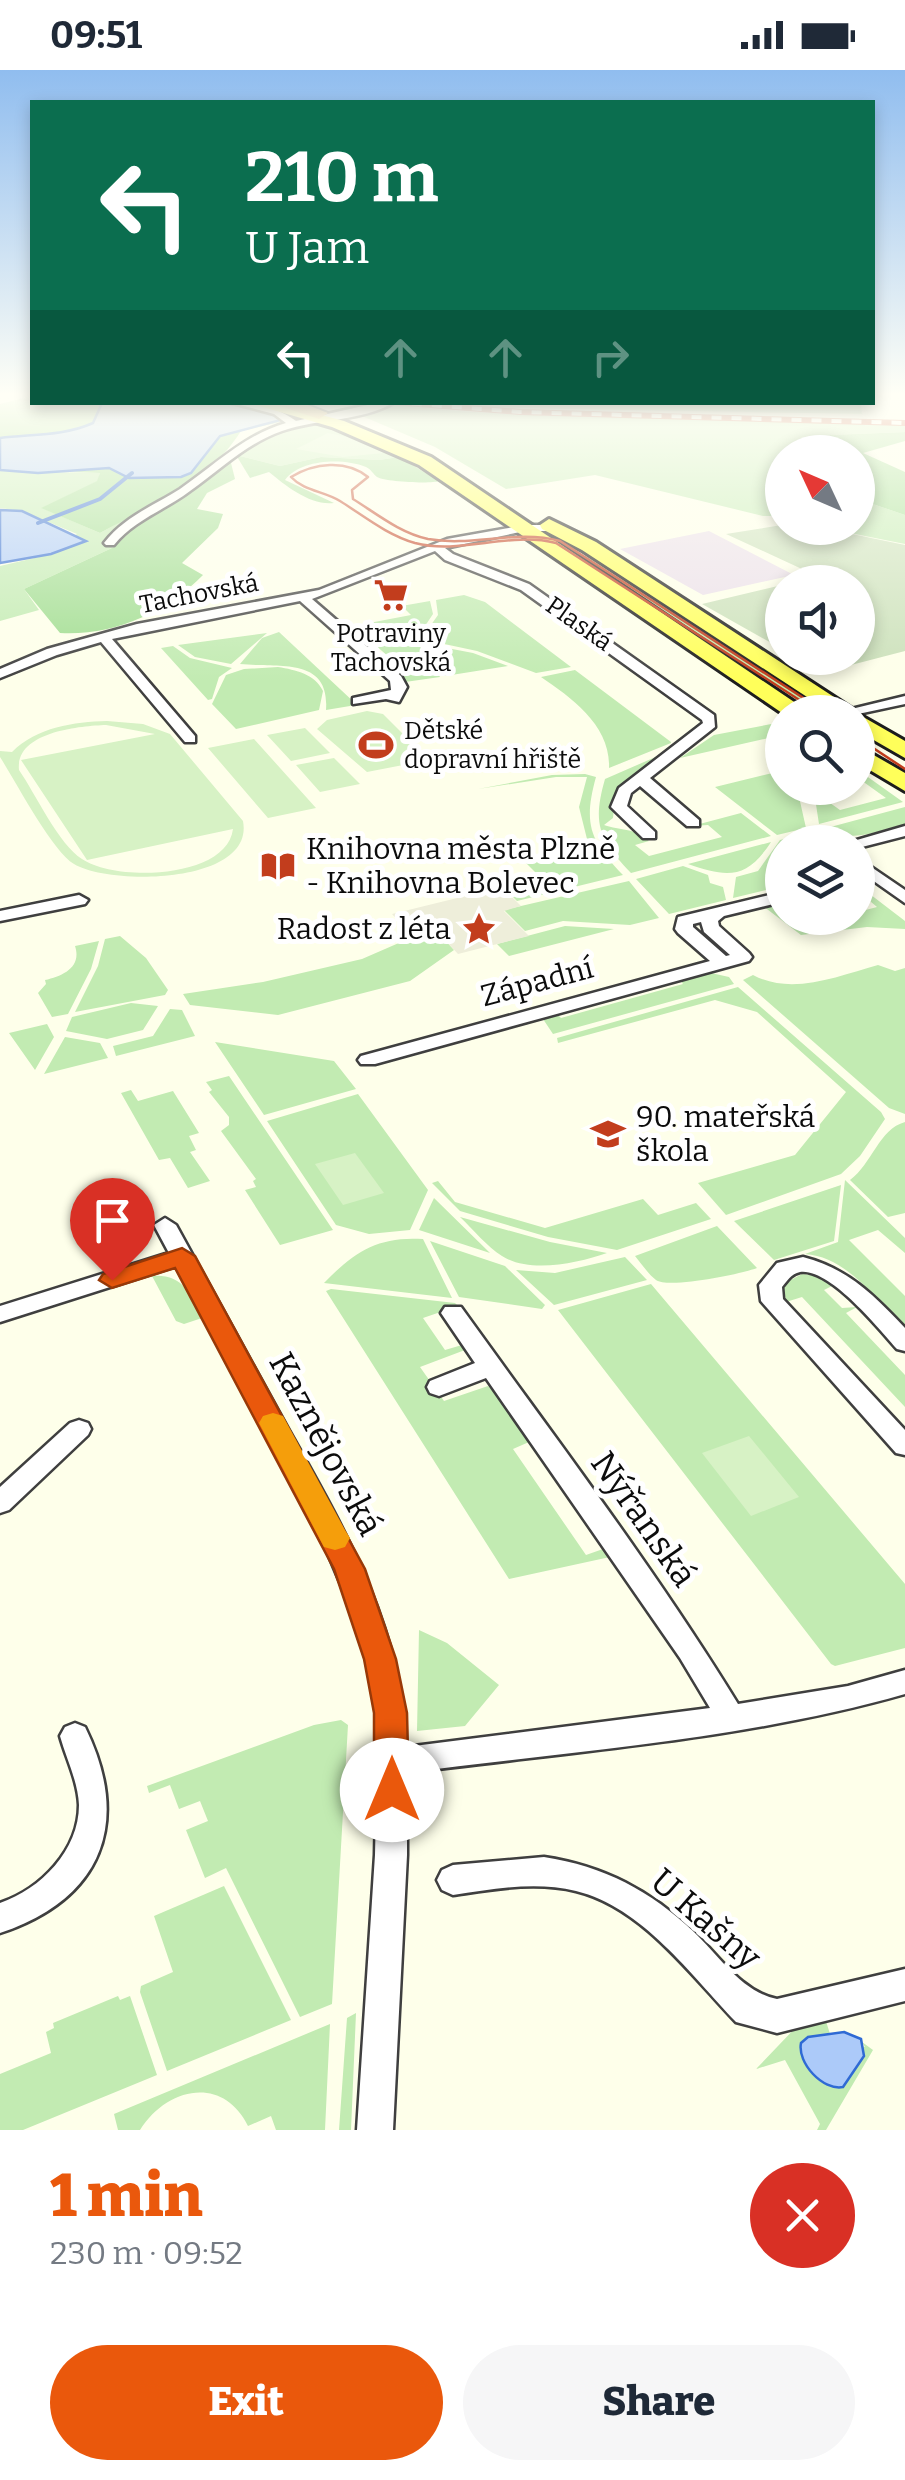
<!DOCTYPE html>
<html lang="en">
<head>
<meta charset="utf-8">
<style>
	body { margin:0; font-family:Bitter,serif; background:#f6f6f7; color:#1f2937; height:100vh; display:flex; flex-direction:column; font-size:38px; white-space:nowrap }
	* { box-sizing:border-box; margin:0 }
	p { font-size:32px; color:#747a83 }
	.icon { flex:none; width:55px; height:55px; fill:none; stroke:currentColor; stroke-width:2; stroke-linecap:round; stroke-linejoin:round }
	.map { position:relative; height:2060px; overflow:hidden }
	.drawer { display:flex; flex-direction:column; background:#fff; flex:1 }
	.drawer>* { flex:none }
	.top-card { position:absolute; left:30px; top:30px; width:845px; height:305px; border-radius:0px; box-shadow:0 5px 15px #0003; background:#0b6e4f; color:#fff; overflow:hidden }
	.needle { width:65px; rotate:314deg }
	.controls { position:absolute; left:765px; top:365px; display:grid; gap:20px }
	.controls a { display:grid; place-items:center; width:110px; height:110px; border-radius:50%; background:#fff; box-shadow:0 5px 15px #0003; font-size:50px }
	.pin { position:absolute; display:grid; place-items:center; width:85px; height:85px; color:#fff; margin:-102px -42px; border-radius:50% 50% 50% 0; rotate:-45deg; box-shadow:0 0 10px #0007 }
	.pin .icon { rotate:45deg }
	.me { position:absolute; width:110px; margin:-55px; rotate:0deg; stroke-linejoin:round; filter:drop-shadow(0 0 8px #0008) }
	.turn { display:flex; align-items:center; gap:35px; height:210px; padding:0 50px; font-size:45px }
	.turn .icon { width:130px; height:130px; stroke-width:2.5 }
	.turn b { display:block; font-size:70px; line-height:85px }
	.lanes { display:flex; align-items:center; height:95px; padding:0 50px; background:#0003; justify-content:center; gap:50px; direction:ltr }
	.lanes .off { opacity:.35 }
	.round { display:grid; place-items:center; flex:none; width:105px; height:105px; border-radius:52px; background:#f6f6f7 }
	.headline { display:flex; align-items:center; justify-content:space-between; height:170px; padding:0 50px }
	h1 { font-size:60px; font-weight:800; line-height:75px; color:#ea580c }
	.action { display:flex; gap:20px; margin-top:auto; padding:20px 50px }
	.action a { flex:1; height:115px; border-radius:60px; background:#ea580c; color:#fff; font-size:40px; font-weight:800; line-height:115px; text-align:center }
	.action a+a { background:#f6f6f7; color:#1f2937 }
	.status { display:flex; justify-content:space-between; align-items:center; height:70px; padding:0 50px; background:#fff; direction:ltr }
	.status svg { height:28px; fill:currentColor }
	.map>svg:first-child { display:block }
	.industrial { fill:#ebdfea }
	.green { fill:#c2ebb2 }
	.forest { fill:#a1dd91 }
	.cemetery { fill:#cce1bb }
	.pitch { fill:#d7f2c5; fill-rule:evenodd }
	.plaza { fill:#eeeeda }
	.water { fill:#accaf9; stroke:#2f6ad4; stroke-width:2.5 }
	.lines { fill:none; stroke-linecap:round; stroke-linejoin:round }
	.stream { stroke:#2f6ad4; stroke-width:4 }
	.street-casing { stroke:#3f3f3f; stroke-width:5 }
	.primary-casing { stroke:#1d1d1d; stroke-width:6 }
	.highway-casing { stroke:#1d1d1d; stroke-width:4 }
	.street { fill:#fff; fill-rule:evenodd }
	.primary { fill:#ffff5a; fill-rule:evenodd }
	.highway { fill:#fcc74b; fill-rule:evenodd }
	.tram { stroke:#c23d1d; stroke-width:2.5 }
	.rail-casing { stroke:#c23d1d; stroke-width:6 }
	.rail { stroke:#fff; stroke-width:4; stroke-dasharray:10; stroke-linecap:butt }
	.route { fill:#ea580c; stroke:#983908; stroke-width:2.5 }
	.slow { fill:#f59e0b }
	.labels { text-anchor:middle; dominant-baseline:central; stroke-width:10; stroke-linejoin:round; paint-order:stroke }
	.far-street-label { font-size:25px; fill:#0c0c0c; stroke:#fff }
	.far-poi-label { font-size:25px; fill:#0c0c0c; stroke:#fff }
	.poi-label { font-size:30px; fill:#0c0c0c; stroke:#fff; text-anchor:start }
	.street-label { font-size:30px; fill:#0c0c0c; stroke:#fff }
	.near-street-label { font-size:35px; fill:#0c0c0c; stroke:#fff }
</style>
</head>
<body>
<div class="status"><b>09:51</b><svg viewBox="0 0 49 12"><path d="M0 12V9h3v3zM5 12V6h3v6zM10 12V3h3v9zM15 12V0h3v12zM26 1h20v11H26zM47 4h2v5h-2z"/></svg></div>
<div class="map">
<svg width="905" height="2060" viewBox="0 0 905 2060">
	<rect width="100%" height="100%" fill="#feffea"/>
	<path class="industrial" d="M709,461L794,505L703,525L620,479Z"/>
	<path class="green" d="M755,332H861L862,344L452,337L410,333Z
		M396,335C566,355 735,341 905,355V362L830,365L827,382H782V446H763L595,405L506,419L435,377L362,346Z
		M323,354L399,387L379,390L321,387L280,396L236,385L286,358Z
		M0,401L100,403L98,411L42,438L100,463L124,450L139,454L114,477L24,519L39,540L0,551V496L39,487L77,464L22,441L0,438Z
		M858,429L905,445V474L825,458H858Z
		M565,472L576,475L837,642H807L559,478L577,488L587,486Z
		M464,525L485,532L571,597L536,603L477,581L421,569L438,545L436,530Z
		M430,531L433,544L417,568L348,557L411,545L403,537L390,538Z
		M346,560L417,572L440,607L405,612L399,606L407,603L365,566L355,568Z
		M279,562L356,634V635L326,640C330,586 279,598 240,594L262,568Z
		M267,563L231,594L195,587L178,575Z
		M421,573L473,583L508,596L445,606Z
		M173,576L190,588L232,598L219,607L212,629L208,630L161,578Z
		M278,597C296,600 315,604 323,621L319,640L236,659L212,634L226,605L244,599Z
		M575,600L671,672V673L609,698C611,656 572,628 541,607Z
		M782,652V665L680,688L714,665Z
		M667,682C634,706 617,706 613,748L604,755C621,761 632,757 649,771L635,775L649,786L722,767L708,755L692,756L741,743L771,766L631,803C599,770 592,754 605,709Z
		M858,700L903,732L819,754L815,728H823L840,740L886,728L858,708Z
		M781,701L782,718H797L806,758L777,765L715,717Z
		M585,704L596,707C583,754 590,771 623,805L517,831L507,821L545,812L526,793L589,777L579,737L587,707H556L478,719L552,705Z
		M905,737V754C878,761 849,774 823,759Z
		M792,767L800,772H782V816L733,828L736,807L758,801L780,770Z
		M771,772C747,809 728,808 688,794Z
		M683,796L708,805L710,813L723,817L726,830L669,844L636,809Z
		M629,811L659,848L630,855L563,851L525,861L504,840Z
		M858,815L905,851V859L867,857L801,865L763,836L782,831V848H818L823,851L858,848V842L877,837L858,821Z
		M565,856L614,859L509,886L497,874Z
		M433,857L454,880L410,911L278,945L190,935L183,924L263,912L362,889L408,869L409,863Z
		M120,866L146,888L168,920L165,925L75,942L98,896L105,869Z
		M99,871L91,899L68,944L52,947L38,923L46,914L45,910C63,906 82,897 75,876Z
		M878,895L895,901L905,898V1044L889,1038L743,910L753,905C792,926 838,906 878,895Z
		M702,901L729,907L734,914L553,964L543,949L554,941L561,948L683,914L678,907Z
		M738,917L881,1042L885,1049L860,1086L841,1104L726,1145L698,1113L795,1085L846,1022L757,942L715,930L558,973L557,968Z
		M131,933L158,936L143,960L107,969L66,961L72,947Z
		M170,939L182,940L195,966L116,986L113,976L153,966Z
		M47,954L54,967L35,1000L9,963Z
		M65,967L100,973L108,988L44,1004Z
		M215,972L334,991L356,1019L264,1045Z
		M229,1006L333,1160L280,1175L245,1120L256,1117L253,1111L256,1109L221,1061L229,1055V1047L209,1022L212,1020L206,1012Z
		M131,1020L138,1031L173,1021L199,1063L189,1066L196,1080L190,1082L210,1111L188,1118L170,1088L159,1090L121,1023Z
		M358,1024L428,1120L410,1160L369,1164L336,1155L267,1051Z
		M905,1052V1143L888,1147L850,1110C872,1094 879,1059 905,1052Z
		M845,1110L905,1168V1183L878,1160L849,1170L905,1226V1259C876,1230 848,1187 805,1184L838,1172Z
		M438,1111L455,1132L545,1158L643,1129L658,1145L696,1133L711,1149L617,1180L548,1167L460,1141L432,1113Z
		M841,1115L834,1171L774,1190L734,1151Z
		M434,1128L490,1183L419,1160Z
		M460,1147L550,1172L607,1183C578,1193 530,1204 502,1186C487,1177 473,1159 460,1147Z
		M717,1156L757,1198C741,1204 669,1219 656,1210C648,1204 641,1193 635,1186Z
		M423,1169L452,1228L324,1213C354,1182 378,1166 423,1169Z
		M430,1171L505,1196L545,1235L542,1239L459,1227Z
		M625,1187L647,1210L554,1235L516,1200L555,1203Z
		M802,1204L821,1206L836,1214L824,1220L842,1238L857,1237L846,1243L905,1305V1337L802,1227L786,1232L783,1214Z
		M152,1206C183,1204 190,1223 202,1248L184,1254L176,1251Z
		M651,1214L905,1514V1578L835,1596L831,1594L558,1240Z
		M331,1219L455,1233L458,1236L423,1248L445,1280L462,1275L465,1280L420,1297L444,1331L488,1316L493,1320L529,1372L513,1379L586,1485L603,1479L610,1487L509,1509L326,1221Z
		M419,1560L447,1573L499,1615L465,1656L417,1661Z
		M341,1650L348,1655L332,1934L300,1947L226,1798L205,1808L186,1760L208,1751L200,1731L179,1739L170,1715L149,1723L147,1716L314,1655Z
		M224,1816L291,1950L167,2001L140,1922L141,1916L173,1902L154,1846Z
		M118,1926L120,1930L130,1926L157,2005L23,2060H0V2004L51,1983L46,1962L54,1958L53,1953Z
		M356,1943L351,2060H339L347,1948Z
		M825,1948L830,1964L808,1967L865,1977L862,1972L873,1980L826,2060H817L820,2054L785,1990L756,1999L799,1954Z
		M330,1954L325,2060H276L271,2046L248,2056C223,2005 167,2017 140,2060H118L114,2044Z"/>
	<path class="forest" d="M32,326V332L102,333L93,353C63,366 32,364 0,368V334Z
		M270,350L280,352L241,361C210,411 150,436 100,463L41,438L97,411L100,403L69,402L109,398L131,408L181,407L188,405L220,366Z
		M905,362V371L863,383L905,402V445L858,429V382H827L830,365Z
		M236,385L280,396L321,387L379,390L399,387L439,411C432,414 385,412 377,407C373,404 371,399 366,397C343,388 301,389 285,410L334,433C311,436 286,416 269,402L250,408Z
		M230,389L235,409L207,423L197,439L223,444L218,458L182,493L203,505C166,543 113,566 60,563L24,519L114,477L147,446L182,427Z"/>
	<path class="cemetery" d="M782,455L823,458L905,475V581L824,602L799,588H858V512H793L817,506L726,464Z
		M782,515V579L702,534Z"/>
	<path class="pitch" d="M328,363L357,369L384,383L343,387L296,379Z
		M367,641L383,644L429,690L367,702L317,659L327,650Z
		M107,651L143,654L170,664L243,751C255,814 110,816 74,794C52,781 16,712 0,687V681L12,682C37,657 74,652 107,651ZM106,655L155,664L21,690L87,790L233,759C227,809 115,812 82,789C59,775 35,723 19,700C15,662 79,656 106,655Z
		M305,658L330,683L291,691L267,665Z
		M254,669L316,738L268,748L208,678Z
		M334,688L360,714L320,722L296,695Z
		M355,1083L384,1123L343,1135L315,1094Z
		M749,1366L799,1427L751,1446L702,1383Z"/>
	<path class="plaza" d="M502,817L521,836L504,841L529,866L458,884L433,857L409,863L392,844Z"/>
	<path class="water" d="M102,333C143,333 252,324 281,350L220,366L191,403L181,407L129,408L109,398L38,403L0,400V368C32,364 64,366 93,353Z
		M0,440L22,441L86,471L51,484L0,493Z
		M844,1962L861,1969L864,1986L843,2017C823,2021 797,1993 801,1973L808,1967Z"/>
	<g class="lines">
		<path class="stream" d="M358,337L368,332
			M38,453L100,429L132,403"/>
		<g class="street-casing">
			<path id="street" d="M229,332C254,332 275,336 296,351L381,332H395C361,352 319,348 282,361C247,373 220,400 190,421C165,440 134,450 114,475H106L104,473C124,447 153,436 180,419C215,395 244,365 286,353L274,344Z
				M525,455H555L561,458L555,461H525L445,478L453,484L529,514L714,645L715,657L650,708L699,750V756H687L640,716L631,723L627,736L655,762V768H643L611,737L619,718L703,653L702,650L521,520L445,490L435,481L312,529L401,606L407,617L399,632L386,629L353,634V628L391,620L390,611L300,531L112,569L195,666V672H185L101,572L57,585L0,608V599L47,579L137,554L319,520L447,469Z
				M905,626V634L858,644L839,642Z
				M905,756V766L858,778V772H850Z
				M858,788L905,820V833L858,800Z
				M782,822V832L724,846L718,851L719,856L749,883L752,887L749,891L375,994H361L358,990L361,986L710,891L678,863L675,859L678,847ZM701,852L704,862L730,885L726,886L693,857V854Z
				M79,825L88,830L85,834L0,851V841Z
				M165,1148L176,1155C213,1222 250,1290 287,1357C343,1457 403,1559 406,1677L710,1638L680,1588L486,1308L439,1326L430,1323L427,1317L430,1311L475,1293L441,1243L445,1237H461C555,1368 654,1497 738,1634L848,1616L905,1600V1624C744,1670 572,1681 407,1703V1785L393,2060H357L375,1785L377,1692L376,1643L366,1589L351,1538L318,1460L176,1196L0,1252V1236L169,1183L154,1155Z
				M803,1187C847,1198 874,1225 905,1258V1281L897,1279C878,1258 830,1198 800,1202C791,1204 787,1211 782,1217L783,1229L905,1360V1385L896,1383L761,1231L759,1215L777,1193Z
				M79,1350L88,1353L91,1359L88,1365L9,1440L0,1443V1417L70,1353Z
				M75,1653L85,1657C132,1753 102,1829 0,1863V1833C41,1819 79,1780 79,1735C78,1711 66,1688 60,1666L65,1657Z
				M544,1787C604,1796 651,1821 694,1862C720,1887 742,1922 777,1929L905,1899V1931L777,1963L736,1952C691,1905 642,1837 576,1821C535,1811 494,1819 453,1825L442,1820L437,1810L442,1800L453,1795Z"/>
		</g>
		<g class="primary-casing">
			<path id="primary" d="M245,332H273L344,351L431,387L809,642L782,643L419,395L332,357Z
				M549,449L596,472L857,642H830L582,480L542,459L540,455Z
				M858,644L905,671V688L858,661Z
				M858,676L905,703V721L858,693Z"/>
		</g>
		<g class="highway-casing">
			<path id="highway" d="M268,332H300L328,343L319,349Z"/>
		</g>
		<use href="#street" class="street"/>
		<use href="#primary" class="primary"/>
		<use href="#highway" class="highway"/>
		<path class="tram" d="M818,642L556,473C509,461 461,485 415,473C387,465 364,446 340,431C324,421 304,421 291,407C314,393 346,389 368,407L352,420L353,429C377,444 400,463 428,469C473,477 516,459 560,471L825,642
			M858,668L905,699"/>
		<g class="rail-casing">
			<path id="rail" d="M392,332L520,342L905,353"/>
		</g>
		<use href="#rail" class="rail"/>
	</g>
	<linearGradient id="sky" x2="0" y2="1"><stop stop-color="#90bdef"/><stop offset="0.53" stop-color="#fffff6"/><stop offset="1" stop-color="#fffff6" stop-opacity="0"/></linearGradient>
	<rect width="905" height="612" fill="url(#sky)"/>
	<path class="route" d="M182,1178L195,1186L365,1499L396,1589L407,1643L409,1720L404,1730L392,1735L379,1730L374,1720V1643L364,1589L334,1499L175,1198L112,1218L99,1210L103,1204Z"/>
	<path class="slow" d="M273,1343L283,1346L345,1460L350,1468L345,1477L335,1480L324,1477L259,1353L263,1346Z"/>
	<defs>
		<g id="supermarket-bare" transform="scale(2.7)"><path d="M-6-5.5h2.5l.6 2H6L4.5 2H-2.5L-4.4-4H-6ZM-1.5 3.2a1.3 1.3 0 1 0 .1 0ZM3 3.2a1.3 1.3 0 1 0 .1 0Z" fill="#c23d1d" stroke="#fff" stroke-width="2.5" paint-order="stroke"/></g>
		<g id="stadium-bare" transform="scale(2.7)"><path d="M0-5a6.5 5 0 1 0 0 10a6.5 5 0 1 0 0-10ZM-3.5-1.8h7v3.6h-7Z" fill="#c23d1d" stroke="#fff" stroke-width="2.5" paint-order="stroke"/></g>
		<g id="library-bare" transform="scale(2.7)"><path d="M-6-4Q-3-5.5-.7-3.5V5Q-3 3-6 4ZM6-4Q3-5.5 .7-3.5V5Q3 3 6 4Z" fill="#c23d1d" stroke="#fff" stroke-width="2.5" paint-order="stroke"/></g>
		<g id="sight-bare" transform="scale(2.7)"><path d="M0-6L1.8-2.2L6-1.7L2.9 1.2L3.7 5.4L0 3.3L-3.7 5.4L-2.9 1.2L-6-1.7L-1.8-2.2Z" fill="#c23d1d" stroke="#fff" stroke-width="2.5" paint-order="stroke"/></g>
		<g id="school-bare" transform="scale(2.7)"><path d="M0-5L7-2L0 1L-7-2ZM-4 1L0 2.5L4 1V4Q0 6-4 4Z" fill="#c23d1d" stroke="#fff" stroke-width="2.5" paint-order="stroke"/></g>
	</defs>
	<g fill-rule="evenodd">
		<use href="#supermarket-bare" x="391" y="525"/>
		<use href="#stadium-bare" x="376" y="675"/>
		<use href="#library-bare" x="278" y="796"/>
		<use href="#sight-bare" x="479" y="859"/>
		<use href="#school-bare" x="608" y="1064"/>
	</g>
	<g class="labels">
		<g class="far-street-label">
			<text transform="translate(199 524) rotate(-11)">Tachovská</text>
			<text transform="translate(579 554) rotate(35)">Plaská</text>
		</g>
		<g class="far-poi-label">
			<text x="391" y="564">Potraviny<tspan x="391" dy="29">Tachovská</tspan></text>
			<text x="404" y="661" text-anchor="start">Dětské<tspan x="404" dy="29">dopravní hřiště</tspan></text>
		</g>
		<g class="poi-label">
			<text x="306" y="779">Knihovna města Plzně<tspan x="306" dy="34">- Knihovna Bolevec</tspan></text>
			<text x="451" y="859" text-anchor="end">Radost z léta</text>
			<text x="636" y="1047">90. mateřská<tspan x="636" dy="34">škola</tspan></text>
		</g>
		<g class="street-label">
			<text transform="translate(537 912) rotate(-15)">Západní</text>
		</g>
		<g class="near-street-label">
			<text transform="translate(326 1374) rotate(62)">Kaznějovská</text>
			<text transform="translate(644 1449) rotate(55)">Nýřanská</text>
			<text transform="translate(706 1849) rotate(41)">U Kašny</text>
		</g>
	</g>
</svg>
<div class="controls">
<a><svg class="needle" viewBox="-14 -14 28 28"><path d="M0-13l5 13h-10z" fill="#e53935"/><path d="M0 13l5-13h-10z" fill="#747a83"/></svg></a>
<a><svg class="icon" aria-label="sound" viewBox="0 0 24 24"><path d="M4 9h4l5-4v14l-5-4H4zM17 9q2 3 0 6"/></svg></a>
<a><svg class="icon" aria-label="search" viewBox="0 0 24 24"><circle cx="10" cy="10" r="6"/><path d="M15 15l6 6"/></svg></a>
<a><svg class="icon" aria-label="layers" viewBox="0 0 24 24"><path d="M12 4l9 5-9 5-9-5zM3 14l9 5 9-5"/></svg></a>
</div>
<div class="pin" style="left:112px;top:1210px;background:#d93025"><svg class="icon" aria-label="arrive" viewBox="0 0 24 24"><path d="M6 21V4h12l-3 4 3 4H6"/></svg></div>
<svg class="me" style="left:392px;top:1720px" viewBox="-20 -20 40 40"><circle r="19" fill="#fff"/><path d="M0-13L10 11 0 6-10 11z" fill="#ea580c"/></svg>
<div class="top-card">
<div class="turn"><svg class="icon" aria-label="left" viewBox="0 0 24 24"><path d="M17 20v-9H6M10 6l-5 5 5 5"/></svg><div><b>210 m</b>U Jam</div></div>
<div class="lanes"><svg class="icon" aria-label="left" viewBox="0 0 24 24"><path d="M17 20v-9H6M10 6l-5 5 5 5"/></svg><svg class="icon off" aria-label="ahead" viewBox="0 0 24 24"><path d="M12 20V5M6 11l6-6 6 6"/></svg><svg class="icon off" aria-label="ahead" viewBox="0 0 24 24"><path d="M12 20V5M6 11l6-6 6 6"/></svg><svg class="icon off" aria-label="right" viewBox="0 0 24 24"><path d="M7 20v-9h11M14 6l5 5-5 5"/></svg></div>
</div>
</div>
<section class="drawer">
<div class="headline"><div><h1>1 min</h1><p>230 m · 09:52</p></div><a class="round" style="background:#d93025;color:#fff"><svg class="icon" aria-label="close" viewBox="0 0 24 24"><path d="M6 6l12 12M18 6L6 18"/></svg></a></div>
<div class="action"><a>Exit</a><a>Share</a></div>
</section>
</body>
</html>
